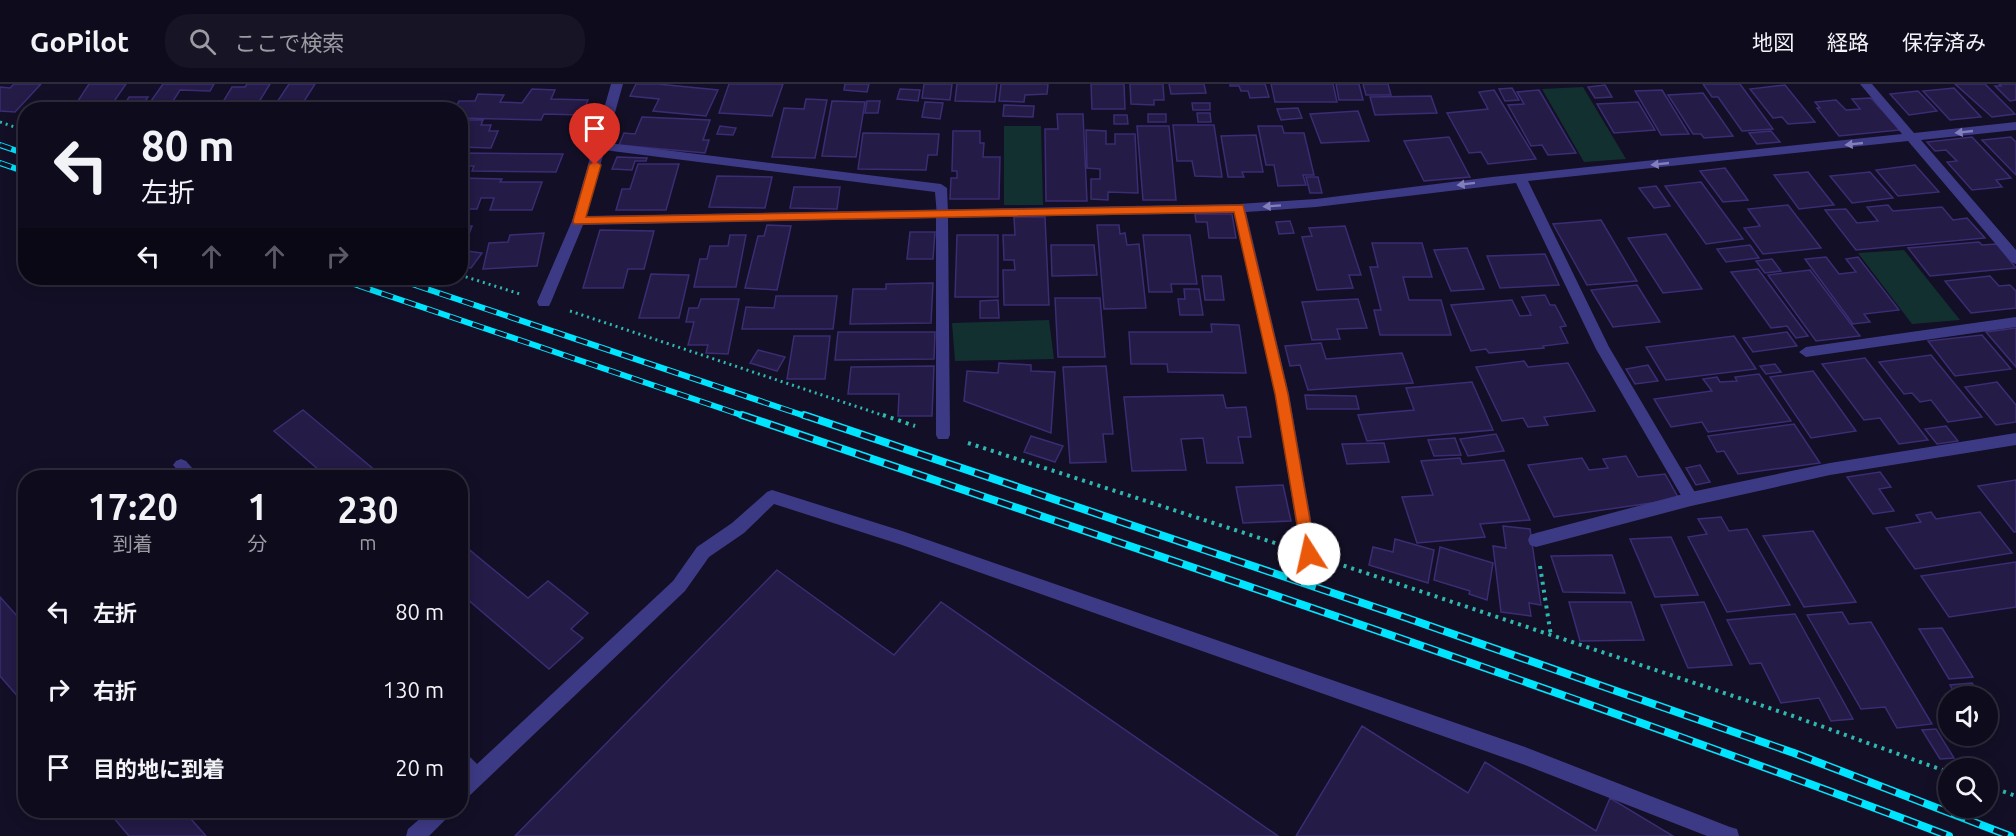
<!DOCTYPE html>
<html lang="ja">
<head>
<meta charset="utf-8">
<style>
	body { margin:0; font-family:Ubuntu,"Noto Sans JP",sans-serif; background:#171425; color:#f1f3f6; height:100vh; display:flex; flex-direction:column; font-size:22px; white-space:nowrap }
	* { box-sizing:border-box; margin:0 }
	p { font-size:20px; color:#9b9ba3 }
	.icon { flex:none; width:33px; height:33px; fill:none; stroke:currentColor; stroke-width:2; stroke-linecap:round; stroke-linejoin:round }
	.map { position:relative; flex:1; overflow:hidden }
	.panel { position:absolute; left:18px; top:386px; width:450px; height:348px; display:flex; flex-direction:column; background:#0e0b1c; border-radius:24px; box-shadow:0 3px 15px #0003,0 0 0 2px #2e2b3b }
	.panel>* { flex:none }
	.banner { position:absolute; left:18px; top:18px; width:450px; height:183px; border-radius:24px; box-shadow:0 3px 15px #0003,0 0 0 2px #2e2b3b; background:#0e0b1c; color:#f1f3f6; overflow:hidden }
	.buttons { position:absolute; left:1938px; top:602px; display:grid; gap:12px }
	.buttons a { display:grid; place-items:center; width:60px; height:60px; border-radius:50%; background:#0e0b1c; box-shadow:0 3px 15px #0003,0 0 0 2px #2e2b3b; font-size:30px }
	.pin { position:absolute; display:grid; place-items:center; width:51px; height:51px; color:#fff; margin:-62px -26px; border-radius:50% 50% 50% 0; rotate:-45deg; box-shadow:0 0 6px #0007 }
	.pin .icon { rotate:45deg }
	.me { position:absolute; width:66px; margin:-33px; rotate:350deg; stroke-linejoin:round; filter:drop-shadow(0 0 4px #0008) }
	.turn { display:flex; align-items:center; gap:21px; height:126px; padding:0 24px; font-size:27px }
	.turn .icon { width:78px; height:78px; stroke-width:2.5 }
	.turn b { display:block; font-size:42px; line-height:51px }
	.lanes { display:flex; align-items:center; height:57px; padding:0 24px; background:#0003; justify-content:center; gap:30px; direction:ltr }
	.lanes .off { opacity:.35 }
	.eta { display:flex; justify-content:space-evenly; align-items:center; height:102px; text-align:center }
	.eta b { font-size:36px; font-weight:600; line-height:42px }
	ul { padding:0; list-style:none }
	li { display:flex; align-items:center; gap:18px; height:78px; padding:0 24px }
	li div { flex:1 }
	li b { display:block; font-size:22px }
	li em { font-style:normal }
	header { display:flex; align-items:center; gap:36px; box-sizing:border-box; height:84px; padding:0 30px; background:#0e0b1c; border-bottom:2px solid #2e2b3b }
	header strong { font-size:28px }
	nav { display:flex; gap:33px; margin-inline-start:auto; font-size:21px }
	.search { width:420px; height:54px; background:#171425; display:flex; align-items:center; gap:15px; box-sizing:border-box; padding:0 21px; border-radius:24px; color:#9b9ba3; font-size:22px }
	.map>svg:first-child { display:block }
	.green { fill:#12302f }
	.building { fill:#241b47; stroke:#3b2d73; stroke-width:1.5 }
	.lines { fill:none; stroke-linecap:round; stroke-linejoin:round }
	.path-far1 { stroke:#2fb8b0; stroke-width:3; stroke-dasharray:2 4; stroke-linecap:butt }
	.path { stroke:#2fb8b0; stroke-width:4; stroke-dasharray:3 5; stroke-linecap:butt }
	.lane { fill:#3d3a85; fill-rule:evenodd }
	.street { fill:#3d3a85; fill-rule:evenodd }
	.rail-far1-casing { stroke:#00e5ff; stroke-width:6 }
	.rail-casing { stroke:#00e5ff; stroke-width:8 }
	.rail-far1 { stroke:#130f26; stroke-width:4; stroke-dasharray:12; stroke-linecap:butt }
	.rail { stroke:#130f26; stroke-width:5; stroke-dasharray:15; stroke-linecap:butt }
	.oneway { fill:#837fbc }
	.route { fill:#ea580c; stroke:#983908; stroke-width:1.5 }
</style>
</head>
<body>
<header>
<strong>GoPilot</strong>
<div class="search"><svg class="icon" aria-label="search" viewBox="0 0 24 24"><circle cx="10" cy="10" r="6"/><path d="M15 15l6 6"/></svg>ここで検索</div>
<nav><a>地図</a><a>経路</a><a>保存済み</a></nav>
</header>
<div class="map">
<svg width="2016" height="752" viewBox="0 0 2016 752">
	<rect width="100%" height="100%" fill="#130f26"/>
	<path class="green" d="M1583,3L1626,75L1584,78L1542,5Z
		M1004,42H1041L1043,121H1004Z
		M1904,166L1960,236L1912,240L1858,169Z
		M1049,236L1054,275L955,277L952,239Z"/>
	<path class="building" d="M14,0H41L15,28L0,27V3L10,4Z
		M89,0H126L108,26H72Z
		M163,0H214L210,7L180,6L168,25L146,24Z
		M247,0H270L254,26H218L232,3H245Z
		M289,0H315L301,22L275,21Z
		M636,0H658L718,6L706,32L653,27L659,15L630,12Z
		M729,0H783L772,32L719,29Z
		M845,0H869L867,8L844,6Z
		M924,0H952L950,16L922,14Z
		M957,0H997L995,18L955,17Z
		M1001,0H1048L1047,10L1025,11L1024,18L999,17Z
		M1091,0H1124L1125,25H1092Z
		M1130,0H1163L1164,16H1154V21L1131,20Z
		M1169,0H1204L1206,9L1171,10Z
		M1230,0H1265L1269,13L1250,14L1248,7H1241L1239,2H1230Z
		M1271,0H1333L1337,18H1275Z
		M1336,0H1359L1363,16H1339Z
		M1363,0H1388L1391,11H1366Z
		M1703,0H1740L1773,45L1742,47L1718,13H1712Z
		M1955,0H1985L2015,30L1992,33Z
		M1999,0H2016V16L2010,17L1995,2H2001Z
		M1605,1L1612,13L1595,14L1588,3Z
		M1785,1L1815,38L1788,40L1782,33L1773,34L1750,5Z
		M1512,4L1519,16L1505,17L1499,5Z
		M1954,4L1981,33L1950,36L1923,7Z
		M532,5L555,6L551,15L588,16L582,31L544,30L541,36L460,34V26H426L428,22L456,23L459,17H475L478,10L504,11L500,18L522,19Z
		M900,5L920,6L918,17L897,15Z
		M1494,6L1536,75L1488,80L1481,68L1469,69L1447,29L1488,25L1479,8Z
		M1539,6L1576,69L1548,71L1542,61L1531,62L1508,21L1524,20L1517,8Z
		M1662,6L1689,50L1661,51L1635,7Z
		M1918,7L1937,27L1909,31L1890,10Z
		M1703,9L1733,52L1704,54L1701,50H1693L1668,11Z
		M1431,12L1437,29L1375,31L1370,13Z
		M129,13H148L139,26H121Z
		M1871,14L1900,46L1839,52L1817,24H1820L1815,18L1836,16L1846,26L1860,25L1852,15Z
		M806,15L827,16L815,74L772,73L784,24L804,25Z
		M832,17L865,18L856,73L822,72Z
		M867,17H880L878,29H865Z
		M925,18L943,19L940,35L922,33Z
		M1638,18L1655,46L1614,49L1597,20Z
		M1192,19H1210V26H1193Z
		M1004,21L1034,22L1033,33L1003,32Z
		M1298,24L1302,34L1281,36L1277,25Z
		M1358,27L1369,57L1321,59L1310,30Z
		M1197,29H1210L1211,38H1198Z
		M1057,30H1083L1087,117H1046L1045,45H1058Z
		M1148,30H1166V38H1148Z
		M1114,31H1127L1128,40H1114Z
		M642,33L710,36L703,56H709L705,69L619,61L624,49L635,50Z
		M460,36H483L481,41H491L489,47H498L491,64L460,63Z
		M1173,41H1214L1222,93L1195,92L1192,77H1177Z
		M720,42L736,44L733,51L717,50Z
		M1137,42H1169L1176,116H1143Z
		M1258,42H1282L1284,49H1304L1314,91H1303L1306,101L1278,102L1274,81H1266Z
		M1086,46L1106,47V60H1115V50H1135L1138,109L1108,108V116L1091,115V95H1100V85L1087,84Z
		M953,47H980V59H984L983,73H1000L999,115H950L951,94H957V87H952Z
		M1771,47L1780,58L1757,60L1749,49Z
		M863,49L939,50L937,71H928L926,86L858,85Z
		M1256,51L1263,88H1242L1244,93H1228L1221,52Z
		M1449,53L1470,93L1424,97L1404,57Z
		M1972,53L2011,94L1996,96L2002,103L1972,106L1947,78L1957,77L1946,66L1935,67L1927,58Z
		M2011,53L2016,58V91L1982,56Z
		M461,69L563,70L556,88L472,87L474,82H460Z
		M617,73L647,74L646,77H635L632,86L612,85Z
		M638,80H679L666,126H616L622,105H630Z
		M1915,81L1939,108L1898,112L1876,86Z
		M1725,84L1748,116L1723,118L1700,87Z
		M1808,88L1834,121L1799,125L1774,91Z
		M1870,88L1893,114L1852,119L1830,92Z
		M717,92L772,93L765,124L709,123Z
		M1306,93H1318L1322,109H1310Z
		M460,94L502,95L500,98H542L532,126H490L494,114H481L477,125H460Z
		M1701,98L1743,155L1706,160L1665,102Z
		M1656,102L1670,122L1654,124L1639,104Z
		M794,103H840L837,125L790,124Z
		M1788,121L1821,164L1763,170L1744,144L1760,142L1748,125Z
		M1888,121L1893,127L1942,123L1953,136L1967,134L1985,154L1856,166L1825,126L1846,125L1857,139L1878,137L1867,123Z
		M1195,130H1232L1236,154H1209L1207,138H1196Z
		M1014,133H1045L1049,221H1004L1003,186H1015L1014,176H1004L1003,151H1015Z
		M1601,136L1637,197L1587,201L1553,140Z
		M1290,137L1294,149L1279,150L1276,138Z
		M767,141L791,142L777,206L745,204L758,152H764Z
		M1097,141H1119L1120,150L1125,149L1127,161L1139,160L1146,224L1104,225Z
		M460,142H472L466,158H460Z
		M1345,142L1361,191H1349L1353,204L1317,206L1302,153L1312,152L1309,144Z
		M600,146L654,147L644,185H628L623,204H583Z
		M910,148H935L933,175H907Z
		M544,149L537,182L483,185L489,159L508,158L510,151Z
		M1666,150L1702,205L1663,209L1628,154Z
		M730,151H746L736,203H694L700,175H707L710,162H728Z
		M957,151H998V213H955Z
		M1143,151H1190L1197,200H1171L1172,208H1149Z
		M1979,158L1982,161L1997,160L2016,184L1930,192L1908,164Z
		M1372,159H1422L1432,193H1403L1409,216H1441L1451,251H1380L1374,226H1381L1370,183H1378Z
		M1051,161H1094L1097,191L1052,192Z
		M1750,161L1759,174L1726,178L1717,165Z
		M1467,164L1484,205L1451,207L1434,166Z
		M467,167L482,169L471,184L460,182V176Z
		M1545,170L1559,201L1500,204L1487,172Z
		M1826,173L1839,190L1856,188L1846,175L1858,173L1899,226L1864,230L1870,238L1853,240L1805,175Z
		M1772,175L1781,187L1765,189L1756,177Z
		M1758,185L1808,252L1796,254L1787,242L1771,244L1731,188Z
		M1810,186L1860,252L1816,257L1768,191Z
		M651,190L689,191L679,234H639Z
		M1202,192H1221L1224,216H1205Z
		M1990,192L1999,202L2010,201L2016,207V224L1971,229L1945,197Z
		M933,199L931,239L850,240L853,205H886V200Z
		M1637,201L1660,238L1613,243L1591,206Z
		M1184,205H1199L1203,231H1180L1178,215H1185Z
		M1545,211L1550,221H1555L1566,242L1560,243L1568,259L1543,262L1544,264L1489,269L1486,265L1471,267L1451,221L1512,216L1520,232L1531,231L1522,213Z
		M776,212H837L833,245H742L746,223L774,224Z
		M1055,214H1100L1105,273H1058Z
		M701,215H739L728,270L706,269L708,261H688L694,238H686L689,224H698Z
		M1358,215L1367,244L1337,245L1340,255L1312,256L1302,218Z
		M998,216L999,234H980V217Z
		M1211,240L1239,241L1246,289L1168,288L1167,280H1131L1129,248H1212Z
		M2016,244V283L1986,248Z
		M838,248H935L934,275L835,276Z
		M1787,248L1797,262L1753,268L1743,254Z
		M1982,251L2011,285L1955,292L1928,257Z
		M794,252H830L825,295H787Z
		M1734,252L1756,285L1666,296L1646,263Z
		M1321,259L1326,275L1402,269L1413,299L1308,306L1300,281L1290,282L1285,262Z
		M758,266L785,273L777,287L750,279Z
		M1931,271L1982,333L1948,338L1931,316L1920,318L1912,309L1904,310L1879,278Z
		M1865,274L1928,356L1899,360L1880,334L1864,336L1822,280Z
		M1524,277L1528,283L1568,279L1595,327L1544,333L1548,341L1528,343L1523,334L1502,337L1476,283Z
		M999,279L1031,281V287L1055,288L1051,349L964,317L967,287L998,289Z
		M1775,280L1781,288L1766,290L1760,282Z
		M1648,281L1658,297L1635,300L1626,285Z
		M934,282L932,332H898L899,310H848L851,283Z
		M1106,282L1113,350H1103L1106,378L1070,379L1063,283Z
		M1813,287L1856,347L1811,354L1770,293Z
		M1759,290L1791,337L1708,348L1702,338L1671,343L1654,315L1712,307L1703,295L1717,293L1720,298L1737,297L1735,293Z
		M1472,298L1493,346L1367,357L1358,331L1414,326L1406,304Z
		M1997,298L2016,321V338L1996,341L1965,303Z
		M1223,311L1226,324L1246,323L1251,353H1238L1243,379H1207L1203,354L1181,355L1186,386L1132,387L1124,313Z
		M1305,311L1356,312L1359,325H1307Z
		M303,326L383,393H327L274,347Z
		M1794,340L1820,379L1738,390L1724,367L1717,368L1708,352Z
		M1946,342L1958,357L1937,360L1925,345Z
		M1496,350L1504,367L1468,372L1460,355Z
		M1031,352L1063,362L1055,378L1024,368Z
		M1455,354L1461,371L1434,372L1428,356Z
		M1384,359L1389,378L1347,380L1342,360Z
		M1626,372L1638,393L1665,390L1679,415L1554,433L1528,381L1582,374L1589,386L1608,384L1603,375Z
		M1460,374L1462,380L1504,376L1530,436L1480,440L1485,453L1417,459L1402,413L1433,411L1421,377Z
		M1700,381L1710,398L1696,401L1686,384Z
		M1880,388L1891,403L1879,405L1894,427L1873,430L1847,393Z
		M2016,396V448H2014L1978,402Z
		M1283,401L1291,437L1243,439L1236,403Z
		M1931,428L1936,435L1980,428L2012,469L1915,485L1886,444L1921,438L1916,431Z
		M1721,433L1729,447L1747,445L1790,521L1727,528L1688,453L1707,450L1698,435Z
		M1503,442L1530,445L1541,521L1529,519L1531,532L1501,528L1493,462L1506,464Z
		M1813,447L1856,518L1804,523L1763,452Z
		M1671,453L1698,511L1655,513L1630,455Z
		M1395,455L1434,466L1428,499L1369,481L1373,463L1393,468Z
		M460,458L528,514L548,497L588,529L571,545L583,554L549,585L460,509Z
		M1440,463L1493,479L1487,516L1469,510L1470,507L1434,496Z
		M1612,471L1625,509L1563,508L1551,472Z
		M2016,478V523L1949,533L1921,492Z
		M777,486L894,571L941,518L1278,752H515Z
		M0,513L26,542V622L0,592Z
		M1569,518H1631L1644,556L1580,557Z
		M1704,518L1732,581L1688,584L1661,521Z
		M1842,528L1849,540L1871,538L1932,640L1897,644L1885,623L1861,625L1807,531Z
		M1795,530L1853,635L1831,637L1819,614L1781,619L1761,579L1750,580L1727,536Z
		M1942,544L1973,593L1949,595L1919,545Z
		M1972,599L1980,612H1956L1950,601Z
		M1362,642L1468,709L1485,678L1596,747L1610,714L1673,752H1296Z
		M1936,645L1954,674L1940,675L1922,646Z
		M107,726H183L206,752H129Z"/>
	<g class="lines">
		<path class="path-far1" d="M0,38L26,47
			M460,191L520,210
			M570,227L888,333"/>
		<path class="path" d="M883,331L915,342
			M968,359L1278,460
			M1336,479L1793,632L1948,688
			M1540,482L1551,552
			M1988,702L2016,712"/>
		<path class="lane" d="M600,58L941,100L947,104L948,129L947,132H937L935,108L596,65V59Z
			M2016,233V243L1806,273L1799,268L1806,263Z
			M2016,349V361L1830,391L1691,422L1536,463L1530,461L1528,456L1530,451L1536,449L1691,408L1830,379Z
			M181,375L186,377L200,393H183L173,381L176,377Z
			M772,406L902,447L1525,663L1730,743L1737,745L1739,752H1707L1525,681L902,461L774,420L744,449L709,473L685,507L466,715L460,718V696L464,693L460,688V667L466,669L477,680L673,497L697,463L732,439L767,408Z
			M430,726H452L449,732L429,752H406L408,745Z"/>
		<path class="street" d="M611,0H623L586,132L1239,120L1316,115L1492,93L1902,50L1860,0H1872L1914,49L2016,38V46L1921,56L2016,166V180L2011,178L1908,57L1528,97L1609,263L1696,410L1699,415L1696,420L1691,422L1686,420L1596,265L1516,99L1316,123L1246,128L1289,310L1317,470L1315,475L1309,477L1303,475L1301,470L1275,310L1234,129L948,134L950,351L948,355H938L936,351V134L583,141L551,218L549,222H539L537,218L572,137Z"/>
		<g class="rail-far1-casing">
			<path id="rail-far1" d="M0,61L26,70
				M0,79L26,88
				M336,194L747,333
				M394,194L808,333"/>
		</g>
		<g class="rail-casing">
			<path id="rail" d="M742,331C1146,468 1551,601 1949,752
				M804,331L1404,533L1794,669L2010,752"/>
		</g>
		<use href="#rail-far1" class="rail-far1"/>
		<use href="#rail" class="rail"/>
	</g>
	<defs><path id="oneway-solid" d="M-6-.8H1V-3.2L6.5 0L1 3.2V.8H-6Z" transform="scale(1.5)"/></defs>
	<g class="oneway">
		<use href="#oneway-solid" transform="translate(1964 48) rotate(174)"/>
		<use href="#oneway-solid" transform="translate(1854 60) rotate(174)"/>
		<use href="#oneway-solid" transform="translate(1660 80) rotate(174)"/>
		<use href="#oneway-solid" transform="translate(1466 100) rotate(173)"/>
		<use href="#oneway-solid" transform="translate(1272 122) rotate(176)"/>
	</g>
	<path class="route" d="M595,77L601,81L586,133L1243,121L1288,310L1316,470L1314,475L1309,476L1304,475L1302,470L1275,310L1234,128L574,140L573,137L589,81Z"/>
</svg>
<div class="buttons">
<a><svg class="icon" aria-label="sound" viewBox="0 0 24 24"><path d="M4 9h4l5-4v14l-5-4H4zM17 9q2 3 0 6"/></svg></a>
<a><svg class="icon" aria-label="search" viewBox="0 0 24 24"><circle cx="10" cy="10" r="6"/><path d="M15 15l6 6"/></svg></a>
</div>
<div class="pin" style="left:595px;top:81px;background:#d93025"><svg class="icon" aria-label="arrive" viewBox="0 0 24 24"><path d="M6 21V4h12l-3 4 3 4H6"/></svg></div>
<svg class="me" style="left:1309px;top:470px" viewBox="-20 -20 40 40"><circle r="19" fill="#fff"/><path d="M0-13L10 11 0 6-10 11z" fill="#ea580c"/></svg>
<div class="banner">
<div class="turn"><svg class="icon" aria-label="left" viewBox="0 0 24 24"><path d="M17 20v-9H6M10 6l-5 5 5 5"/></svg><div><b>80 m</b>左折</div></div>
<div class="lanes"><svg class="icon" aria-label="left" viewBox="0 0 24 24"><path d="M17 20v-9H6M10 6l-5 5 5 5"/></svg><svg class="icon off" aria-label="ahead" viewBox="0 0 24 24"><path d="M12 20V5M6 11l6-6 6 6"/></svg><svg class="icon off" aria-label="ahead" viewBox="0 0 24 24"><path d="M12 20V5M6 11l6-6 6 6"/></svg><svg class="icon off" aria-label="right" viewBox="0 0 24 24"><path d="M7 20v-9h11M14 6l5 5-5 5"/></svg></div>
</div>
<section class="panel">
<div class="eta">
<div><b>17:20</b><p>到着</p></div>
<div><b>1</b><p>分</p></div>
<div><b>230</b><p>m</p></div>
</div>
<ul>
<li><svg class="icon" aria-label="left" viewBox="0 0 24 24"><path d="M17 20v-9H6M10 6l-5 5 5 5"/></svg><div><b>左折</b></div><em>80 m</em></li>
<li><svg class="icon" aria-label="right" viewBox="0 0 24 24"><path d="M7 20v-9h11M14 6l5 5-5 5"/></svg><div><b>右折</b></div><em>130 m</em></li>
<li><svg class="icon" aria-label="arrive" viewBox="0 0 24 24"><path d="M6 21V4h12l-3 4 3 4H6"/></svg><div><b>目的地に到着</b></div><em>20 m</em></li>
</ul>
</section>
</div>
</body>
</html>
